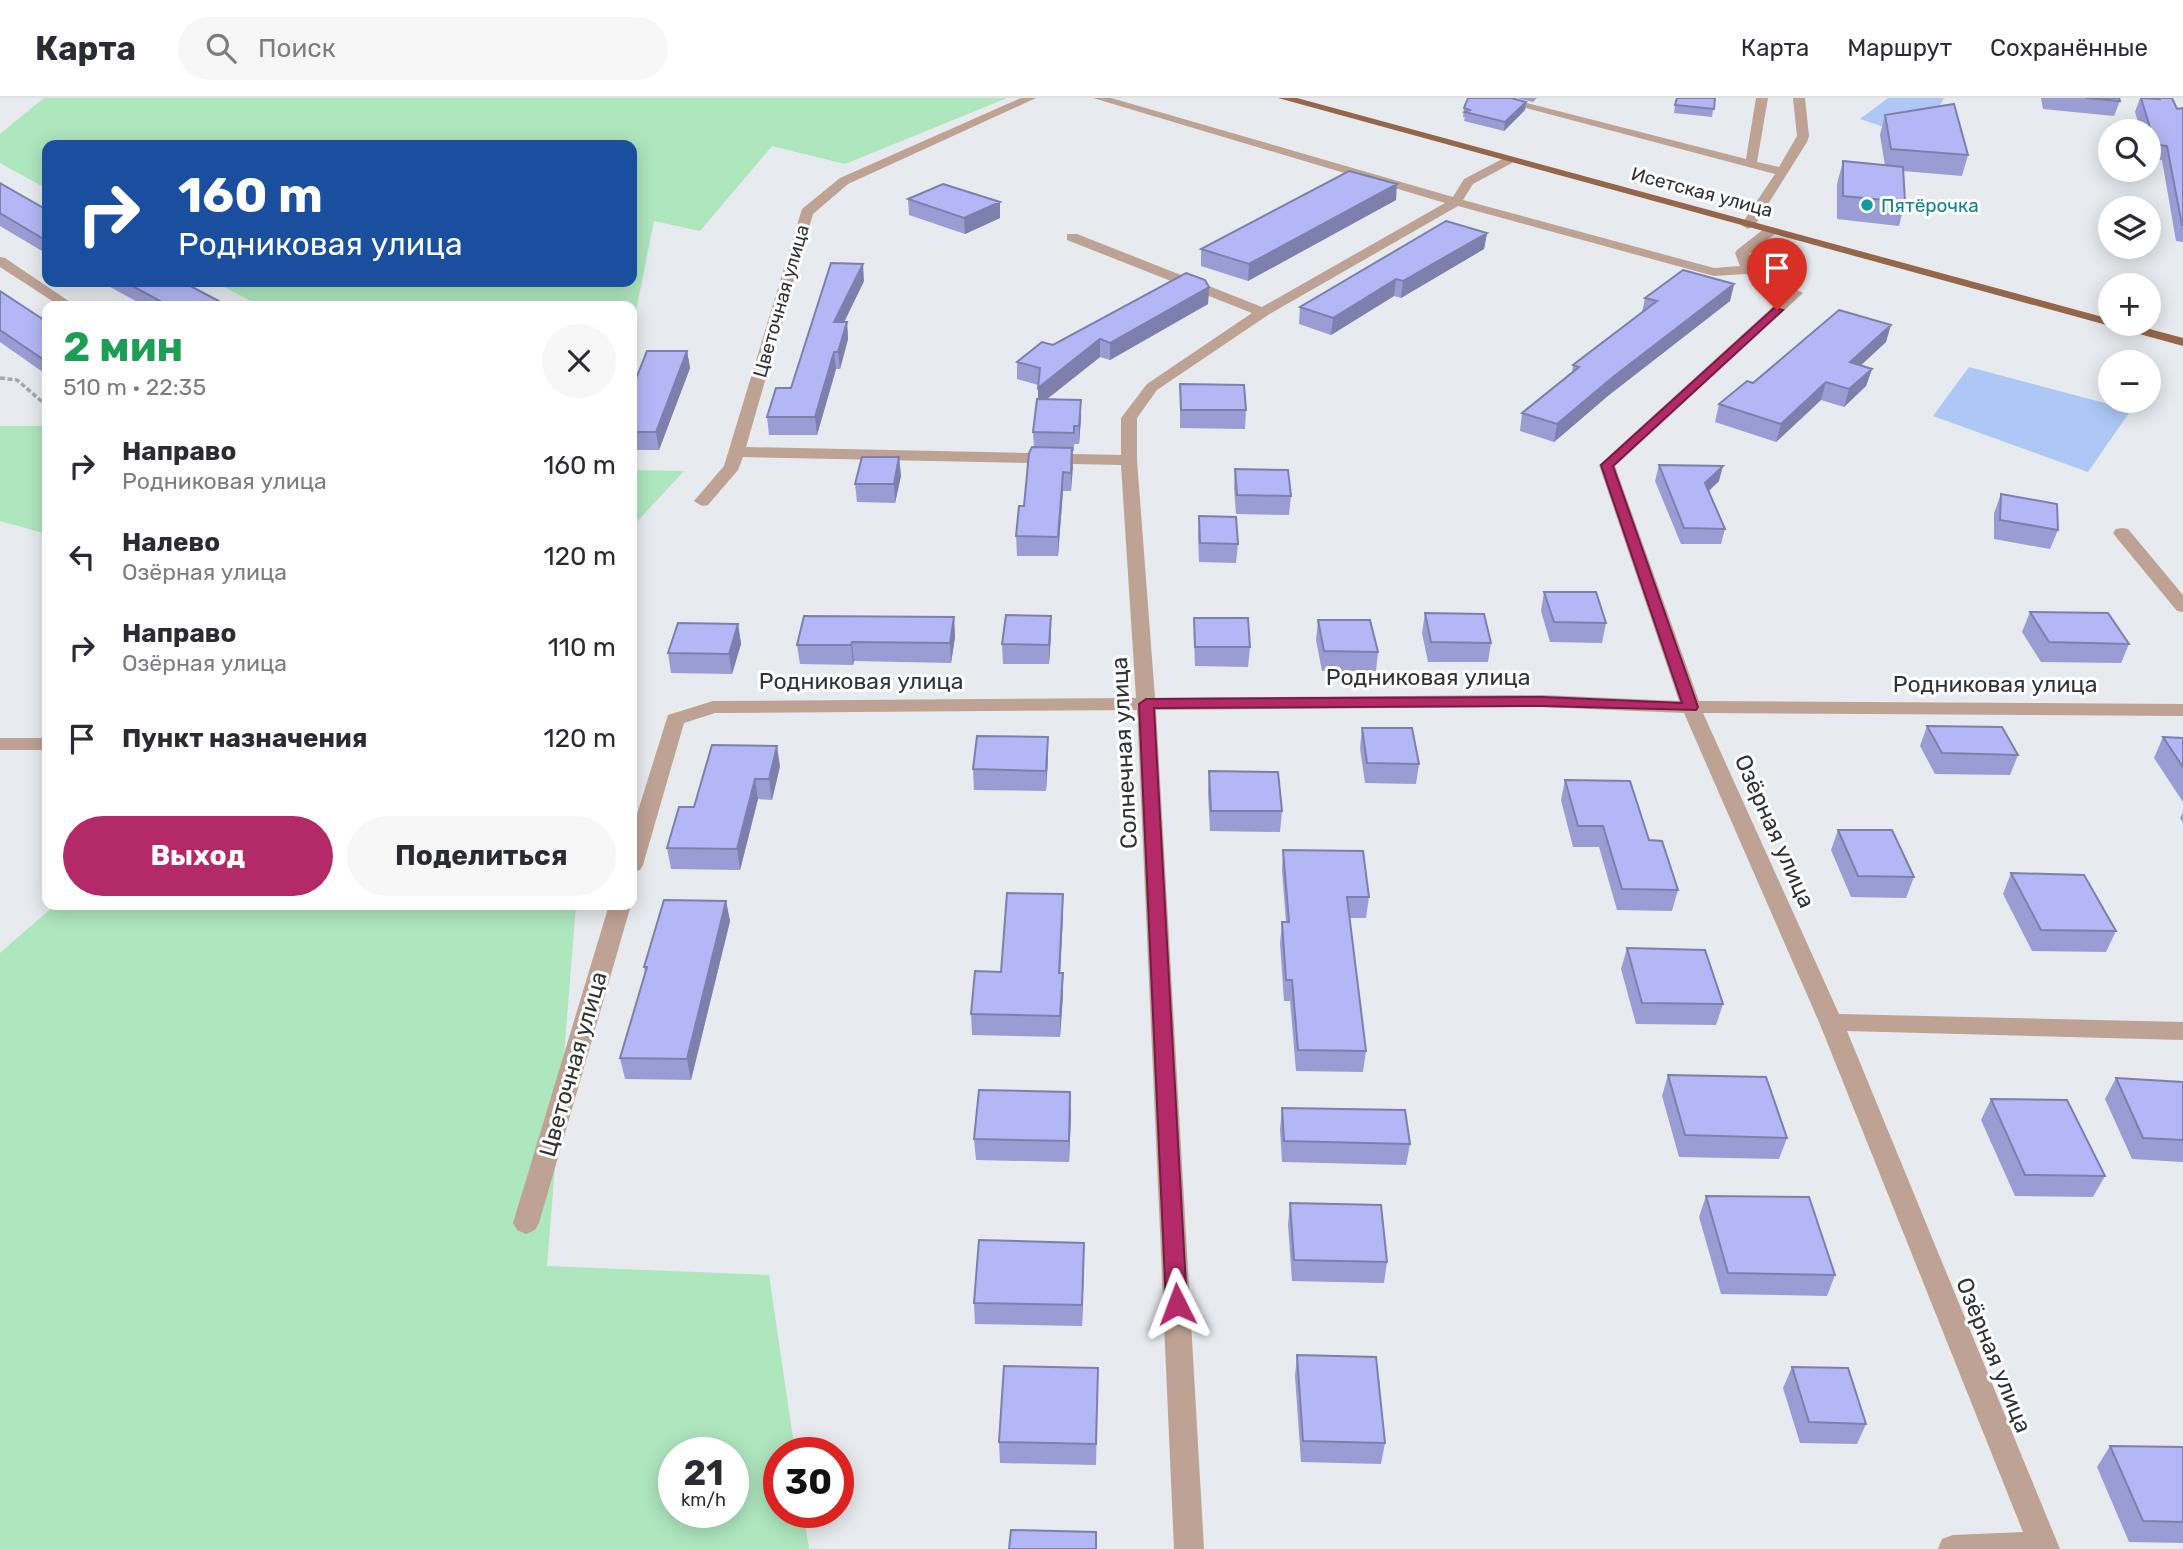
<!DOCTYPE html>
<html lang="ru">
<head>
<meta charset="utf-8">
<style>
	body { margin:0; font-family:Rubik,sans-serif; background:#f7f7f7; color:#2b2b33; height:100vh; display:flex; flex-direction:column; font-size:26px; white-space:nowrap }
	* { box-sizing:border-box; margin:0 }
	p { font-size:23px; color:#7c7c81 }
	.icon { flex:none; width:38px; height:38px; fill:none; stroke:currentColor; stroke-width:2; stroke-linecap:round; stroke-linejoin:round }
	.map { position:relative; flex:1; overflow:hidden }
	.sheet { position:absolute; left:42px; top:203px; width:595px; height:609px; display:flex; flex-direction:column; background:#fff; border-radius:14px; box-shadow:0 4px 18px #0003 }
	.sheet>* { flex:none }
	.banner { position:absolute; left:42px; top:42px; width:595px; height:147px; border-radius:14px; box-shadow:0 4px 18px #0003; background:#1a4fa0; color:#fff; overflow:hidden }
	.tools { position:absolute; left:2098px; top:21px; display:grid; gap:14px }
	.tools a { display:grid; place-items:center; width:63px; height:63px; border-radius:50%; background:#fff; box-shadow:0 4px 18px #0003; font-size:35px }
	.speed { position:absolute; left:658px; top:1339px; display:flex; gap:14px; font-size:35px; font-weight:700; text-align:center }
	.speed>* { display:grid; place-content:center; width:91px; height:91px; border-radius:50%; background:#fff; box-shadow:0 4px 18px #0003; line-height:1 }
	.speed small { font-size:18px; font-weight:400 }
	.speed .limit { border:10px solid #d22; background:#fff; color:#111 }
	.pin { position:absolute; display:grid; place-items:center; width:60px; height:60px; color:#fff; margin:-72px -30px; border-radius:50% 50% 50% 0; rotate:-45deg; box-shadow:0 0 7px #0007 }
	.pin .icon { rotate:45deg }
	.me { position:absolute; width:77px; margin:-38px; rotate:357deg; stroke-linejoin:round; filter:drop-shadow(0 0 5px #0008) }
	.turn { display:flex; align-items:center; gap:24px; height:147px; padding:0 21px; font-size:32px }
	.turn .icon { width:91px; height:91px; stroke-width:2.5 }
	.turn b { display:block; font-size:49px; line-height:60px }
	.round { display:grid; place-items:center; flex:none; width:74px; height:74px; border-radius:37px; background:#f7f7f7 }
	.headline { display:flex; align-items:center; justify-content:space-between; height:119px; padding:0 21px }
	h1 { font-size:42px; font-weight:700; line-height:52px; color:#1e9e55 }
	.action { display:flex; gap:14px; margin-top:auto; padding:14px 21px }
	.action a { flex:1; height:80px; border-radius:42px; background:#b42a69; color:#fff; font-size:28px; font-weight:700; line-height:80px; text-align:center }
	.action a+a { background:#f7f7f7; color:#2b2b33 }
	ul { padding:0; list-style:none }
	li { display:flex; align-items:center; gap:21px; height:91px; padding:0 21px }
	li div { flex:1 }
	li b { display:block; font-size:26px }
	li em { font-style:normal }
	header { display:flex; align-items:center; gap:42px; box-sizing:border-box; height:98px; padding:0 35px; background:#fff; border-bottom:2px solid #e1e1e2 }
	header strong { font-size:33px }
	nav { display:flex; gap:38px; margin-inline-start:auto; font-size:24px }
	.search { width:490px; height:63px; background:#f7f7f7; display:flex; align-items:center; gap:18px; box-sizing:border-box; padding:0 24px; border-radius:38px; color:#7c7c81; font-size:26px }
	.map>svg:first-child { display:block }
	.green { fill:#aee6be; fill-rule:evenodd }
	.water { fill:#adc8f5 }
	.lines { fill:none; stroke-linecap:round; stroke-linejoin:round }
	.path { stroke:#a5a8aa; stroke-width:3.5; stroke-dasharray:5 2.5; stroke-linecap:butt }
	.minor { fill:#bea293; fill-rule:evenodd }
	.major { fill:#956649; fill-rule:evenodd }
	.wall { fill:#9a9dd3 }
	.shaded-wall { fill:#7d80ac }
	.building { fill:#b3b7f5; stroke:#7d80ac; stroke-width:2 }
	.route { fill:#b42a69; stroke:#751b44; stroke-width:2 }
	.culture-dot { fill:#0f9aa8; stroke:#fff; stroke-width:2.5 }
	.labels { text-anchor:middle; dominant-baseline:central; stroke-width:6; stroke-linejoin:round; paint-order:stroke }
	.far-street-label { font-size:19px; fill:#303233; stroke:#fff }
	.far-culture-label { font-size:19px; fill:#0d838f; stroke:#fff; text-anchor:start }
	.street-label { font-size:23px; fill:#303233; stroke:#fff }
</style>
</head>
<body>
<header>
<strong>Карта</strong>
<div class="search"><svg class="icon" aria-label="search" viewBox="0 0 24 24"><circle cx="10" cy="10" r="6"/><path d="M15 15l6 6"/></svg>Поиск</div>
<nav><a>Карта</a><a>Маршрут</a><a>Сохранённые</a></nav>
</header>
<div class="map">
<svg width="2183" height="1451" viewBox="0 0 2183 1451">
	<rect width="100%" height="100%" fill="#e7eaee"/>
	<path class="green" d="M44,0H1007L845,66L772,48L700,133L654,123L632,233V208H260L215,184H632V47H47V91L0,65V36Z
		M0,328H47V436L0,423Z
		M632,372L684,373L632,429Z
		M55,807H576L547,1168L769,1177L795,1354H779V1414H803L809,1451H0V855ZM674,1354H733V1414H674Z"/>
	<path class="water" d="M1888,0H1944L1937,13L1887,30L1860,21Z
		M1969,269L2131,312L2088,374L1933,318Z"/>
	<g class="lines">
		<path class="path" d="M0,280L17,282L47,308"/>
		<path class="minor" d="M1021,0H1036L848,86L813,116L746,349L1121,357V320L1147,286L1252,215L1067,142V136H1077L1262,209L1445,105L1093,0H1111L1453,99L1464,81L1508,58L1514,62L1512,65L1473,86L1463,102L1714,170L1740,168L1735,155L1737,152L1765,130H1775V136L1749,156L1754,170L1803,195L1615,368L1699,603L2183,606V618L1703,615L1839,916L2183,924V942L1847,933L2060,1451H1938L1942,1441L1953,1437L2023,1434L1819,924L1684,615L1542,609L1156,612L1204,1451H1174L1137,612L715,615L684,625L643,767L640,772L632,774V732L668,617L713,603L1136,600L1121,367L743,359L738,372L708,407L702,408L694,403L724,368L802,111L840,80ZM1458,108L1714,178L1746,176L1787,196L1599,367L1679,603L1542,597L1155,600L1137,362V320L1157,292L1268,217Z
			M1488,0H1507L1746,61L1756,0H1768L1757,64L1779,69L1797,38L1793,0H1805L1809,38L1807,44L1755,127L1748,131L1741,127L1775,76Z
			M0,159L5,160L76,208H60L0,169Z
			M2122,430L2128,431L2183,497V514L2177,513L2116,439L2113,435L2116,431Z
			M0,640H47V652H0Z
			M609,807H631L539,1125L535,1132L526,1136L517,1132L513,1125Z"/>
		<path class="major" d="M1278,0H1297L2110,221V226H2131L2183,240V248Z"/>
	</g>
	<path class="wall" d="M1517,0H1537L1533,4Z
		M1676,0H1715L1712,19L1674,15Z
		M2041,0H2119L2120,3L2114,18L2043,11Z
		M2140,0H2172L2177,11L2183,10V144L2176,143L2162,62L2150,61L2149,33H2141L2135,14Z
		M1526,4L1525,12L1504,33L1464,23L1465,19H1463L1464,10Z
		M1885,17L1968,57L1962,78L1903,73L1905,104L1899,128L1837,121V86L1843,63L1885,68L1880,37Z
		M0,85L47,112V156L0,128Z
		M908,101L1000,120L965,136L909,117Z
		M1396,102L1248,183L1201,168V151Z
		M1487,135L1484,151L1401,200L1394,198L1331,237L1299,226L1300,209Z
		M864,183L844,224H847L848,241L840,271H836L817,337H769L767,319L791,290Z
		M101,184H183L228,208H145Z
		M1734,186L1730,203L1609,297L1554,344L1520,333L1522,315L1572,275L1573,267L1642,214L1645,200Z
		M1209,189L1208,206L1110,262L1100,259L1046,302L1081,320L1079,346H1074V353H1072L1071,393H1063L1058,458H1017L1016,438L1024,408L1034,349L1033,334L1038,301V287L1017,281V264L1053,247Z
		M0,193L47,224V277L0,244Z
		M1886,244L1861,267L1872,271L1866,288L1844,309L1821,302L1776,344L1715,324L1719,306L1753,285Z
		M687,253L690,270L659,352H632V291Z
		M1180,286L1246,312L1245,331L1180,330Z
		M899,359L901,378L895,405L857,404L855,386Z
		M1659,367L1719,383L1708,394L1725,431L1721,446H1681L1655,383Z
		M1235,371L1291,398L1289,417L1236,416L1234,390Z
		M2001,396L2058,432L2050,451L1994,441V415Z
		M1199,418L1238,446L1236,465L1199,464L1198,437Z
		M1544,494L1606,525L1602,545L1550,544L1541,513Z
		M2030,514L2129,546L2121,565L2041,564L2022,534Z
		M1425,515L1491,545L1488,564H1428L1422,535Z
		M954,519L955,539L951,565L854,563L853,567L800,566L797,547Z
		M1194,520L1250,549L1248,569L1195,568L1194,539Z
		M1318,522L1378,554L1376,573H1322L1316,542Z
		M738,526L741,546L732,576L671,575L668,555Z
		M1051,537L1049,566H1003L1002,546Z
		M1927,628L2018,657L2010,677L1935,676L1920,648Z
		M1362,630L1419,666L1416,686L1365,685L1360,650Z
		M2163,639L2183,640V704L2154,660Z
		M1048,660L1046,693L974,692L973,671Z
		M780,668L772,702L758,701L740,772L671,771L667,750L694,709Z
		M1209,673L1282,713L1280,734L1210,733L1208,694Z
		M1565,682L1649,742L1678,792L1672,813L1617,812L1599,749H1573L1561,702Z
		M2183,714V725L2180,720Z
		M1838,732L1914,779L1906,800L1851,799L1831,752Z
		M1283,752L1369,799L1366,820H1350L1366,953L1363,974L1296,973L1290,903H1284L1280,845L1282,824H1286L1282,773Z
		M2011,775L2116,833L2106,854L2032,853L2003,796Z
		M1063,796V817L1060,875H1063V896L1060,939L972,937L971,916L1001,874Z
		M726,803L730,823L691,982L625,981L620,960L645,875L644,869Z
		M1627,850L1723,906L1716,927L1636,926L1621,871Z
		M1668,977L1787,1040L1779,1061L1679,1059L1662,998Z
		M2116,980L2183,984V1064L2132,1061L2105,1001Z
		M1991,1001L2105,1078L2093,1099L2015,1098L1981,1022Z
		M1282,1010L1410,1046L1406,1067L1282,1064L1280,1031Z
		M1071,1015L1069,1064L976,1062L974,1041Z
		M1706,1098L1835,1177L1827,1198L1721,1196L1699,1119Z
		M1290,1105L1387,1164L1384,1185L1292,1183L1288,1126Z
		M1084,1166L1082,1228L975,1226L974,1205Z
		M1297,1257L1385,1345L1381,1366L1301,1364L1295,1278Z
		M1792,1269L1866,1326L1857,1346L1800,1345L1783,1290Z
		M1098,1270L1096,1367L1000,1365L999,1344Z
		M2110,1348L2183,1349V1445L2129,1444L2097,1369Z"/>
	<path class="shaded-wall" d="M1526,4L1525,12L1504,33L1505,24Z
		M1397,86L1396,102L1248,183L1249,166Z
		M1000,104V120L965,136L964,120Z
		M1487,135L1484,151L1401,200L1403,183Z
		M863,166L864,183L836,241L834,224Z
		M1396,181L1394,198L1331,237L1333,220Z
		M1734,186L1730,203L1609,297L1554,344L1557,326L1613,279Z
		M1209,189L1208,206L1110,262V245Z
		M847,224L848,241L840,271L838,254Z
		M1891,227L1886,244L1845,282L1850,264Z
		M1100,241V259L1038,308V290Z
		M687,253L690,270L659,352L656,334Z
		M834,254L836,271L817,337L815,319Z
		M1872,271L1866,288L1844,309L1849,291Z
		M1826,284L1821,302L1776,344L1781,326Z
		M1081,302V320L1079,346V328Z
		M1072,350L1073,369L1071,393V375Z
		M899,359L901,378L895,405L894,386Z
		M1723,368L1719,383L1701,400L1705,385Z
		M1063,374V393L1058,458V439Z
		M1051,518V537L1049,566V547Z
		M954,519L955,539L951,565L950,545Z
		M738,526L741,546L732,576L729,556Z
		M852,544L854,563L853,567L851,547Z
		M1048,639V660L1046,693V673Z
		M777,648L780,668L772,702L769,681Z
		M755,681L758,701L740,772L737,751Z
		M1063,796V817L1059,896V875Z
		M726,803L730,823L691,982L687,961Z
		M1063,875V896L1060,939V918Z
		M1070,994L1071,1015L1069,1064V1043Z
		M1084,1145V1166L1082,1228V1207Z"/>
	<path class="building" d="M1468,0H1511L1526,4L1505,24L1465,14L1470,12L1464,10Z
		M1677,0H1715L1714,11L1675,7Z
		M2086,0H2119L2120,3Z
		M2141,0L2159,1L2158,0H2172L2177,11L2183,10V127H2182L2167,48L2155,46Z
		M1954,6L1968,57L1891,51L1885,17Z
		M1843,63L1903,69L1905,104L1843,98Z
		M1349,73L1397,86L1249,166L1201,151Z
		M0,85L47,112V143L0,115Z
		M943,86L1000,104L964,120L908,101Z
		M1446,123L1487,135L1403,183L1396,181L1333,220L1300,209Z
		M831,165L863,166L834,224H847L838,254H834L815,319H767L776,290H791Z
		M1683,172L1734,186L1613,279L1557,326L1522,315L1579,269L1573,267L1657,203L1645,200Z
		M1186,175L1205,182L1209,189L1110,245L1100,241L1038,290L1040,270L1017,264L1042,244L1053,247Z
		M125,184H183L228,208H169Z
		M0,193L47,224V264L0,232Z
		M1839,212L1891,227L1850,264L1872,271L1849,291L1826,284L1781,326L1719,306L1747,283L1753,285Z
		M647,253H687L656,334H632V291Z
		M1180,286L1244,287L1246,312H1181Z
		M1037,301L1081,302L1079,328H1074V335L1033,334Z
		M1032,349L1072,350L1071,375L1063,374L1058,439L1016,438L1019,408H1024L1029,355Z
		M862,359H899L894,386H855Z
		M1659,367L1723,368L1705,385L1725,431L1684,430Z
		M1235,371L1288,372L1291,398L1237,397Z
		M2001,396L2057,406L2058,432L2000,422Z
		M1199,418L1236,419L1238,446L1200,445Z
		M1544,494H1596L1606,525L1554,524Z
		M2030,514L2108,515L2129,546L2049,544Z
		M1425,515L1484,516L1491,545L1431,544Z
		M1006,517L1051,518L1049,547L1002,546Z
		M804,518L954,519L950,545L852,544L851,547H797Z
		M1194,520H1248L1250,549H1195Z
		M1318,522H1370L1378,554L1324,553Z
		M678,525L738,526L729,556L668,555Z
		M1927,628L2002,629L2018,657L1942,655Z
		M1362,630H1412L1419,666L1367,665Z
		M977,638L1048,639L1046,673L973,671Z
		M2163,639L2183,640V669Z
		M712,647L777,648L769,681H755L737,751L667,750L679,709H694Z
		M1209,673L1278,674L1282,713H1211Z
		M1565,682L1630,683L1649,742L1662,743L1678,792L1622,791L1603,728H1578Z
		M1838,732H1892L1914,779L1858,778Z
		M1283,752L1363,753L1369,799H1347L1366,953L1298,952L1292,882H1286L1282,824H1289Z
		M2011,775L2084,777L2116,833L2041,832Z
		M1007,795L1063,796L1059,875H1063L1060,918L971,916L975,873L1001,874Z
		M664,802L726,803L687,961L620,960L647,869H644Z
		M1627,850L1705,852L1723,906L1642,905Z
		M1668,977L1766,979L1787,1040L1685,1037Z
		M2116,980L2183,984V1042L2143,1040Z
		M979,992L1070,994L1069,1043L974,1041Z
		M1991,1001L2067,1002L2105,1078L2025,1077Z
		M1282,1010L1405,1012L1410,1046L1284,1043Z
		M1706,1098L1809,1099L1835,1177L1728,1175Z
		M1290,1105L1381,1107L1387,1164L1294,1162Z
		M979,1142L1084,1145L1082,1207L974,1205Z
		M1297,1257L1376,1259L1385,1345L1303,1343Z
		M1004,1268L1098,1270L1096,1346L999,1344Z
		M1792,1269L1848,1270L1866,1326L1809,1324Z
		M2110,1348L2183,1349V1424L2143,1423Z
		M1011,1432L1096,1434V1451H1009Z"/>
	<path class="route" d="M1774,210L1783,212L1613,368L1698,609L1696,612L1542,608L1154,610L1187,1206L1184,1212L1177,1214L1170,1212L1166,1206L1139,606L1146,601L1542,599L1682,605L1601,367Z"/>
	<circle class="culture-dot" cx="1867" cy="107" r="7"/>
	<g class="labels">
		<g class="far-street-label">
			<text transform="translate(1702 94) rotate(15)">Исетская улица</text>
			<text transform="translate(781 203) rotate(-74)">Цветочная улица</text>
		</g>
		<g class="far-culture-label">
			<text x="1881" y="107">Пятёрочка</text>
		</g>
		<g class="street-label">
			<text x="1428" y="579">Родниковая улица</text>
			<text x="861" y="583">Родниковая улица</text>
			<text x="1995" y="586">Родниковая улица</text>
			<text transform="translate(1124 655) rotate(-93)">Солнечная улица</text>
			<text transform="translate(1775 733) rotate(66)">Озёрная улица</text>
			<text transform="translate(573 966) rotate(-74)">Цветочная улица</text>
			<text transform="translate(1994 1257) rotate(68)">Озёрная улица</text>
		</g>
	</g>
</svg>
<div class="tools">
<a><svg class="icon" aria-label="search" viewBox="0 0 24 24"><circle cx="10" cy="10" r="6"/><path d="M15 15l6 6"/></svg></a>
<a><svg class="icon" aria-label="layers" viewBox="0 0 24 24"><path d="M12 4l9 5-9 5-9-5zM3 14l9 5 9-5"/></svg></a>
<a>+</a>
<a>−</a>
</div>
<div class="speed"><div>21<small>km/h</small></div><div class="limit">30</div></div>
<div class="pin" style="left:1777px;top:212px;background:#d93025"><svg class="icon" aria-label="arrive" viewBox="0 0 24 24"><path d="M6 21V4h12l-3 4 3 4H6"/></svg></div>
<svg class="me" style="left:1177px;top:1206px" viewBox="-20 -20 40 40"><path d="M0-17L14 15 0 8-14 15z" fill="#b42a69" stroke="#fff" stroke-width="4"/></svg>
<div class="banner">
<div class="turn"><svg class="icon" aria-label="right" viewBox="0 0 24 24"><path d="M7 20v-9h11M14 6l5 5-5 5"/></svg><div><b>160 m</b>Родниковая улица</div></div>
</div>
<section class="sheet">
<div class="headline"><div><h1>2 мин</h1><p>510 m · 22:35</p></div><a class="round"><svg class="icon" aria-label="close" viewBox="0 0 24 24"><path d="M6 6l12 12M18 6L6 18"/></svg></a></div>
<ul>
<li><svg class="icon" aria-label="right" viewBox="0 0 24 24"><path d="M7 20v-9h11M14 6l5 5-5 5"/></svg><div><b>Направо</b><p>Родниковая улица</p></div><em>160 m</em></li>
<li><svg class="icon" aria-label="left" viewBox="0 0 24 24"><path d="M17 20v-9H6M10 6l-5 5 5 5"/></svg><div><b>Налево</b><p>Озёрная улица</p></div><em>120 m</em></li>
<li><svg class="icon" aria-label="right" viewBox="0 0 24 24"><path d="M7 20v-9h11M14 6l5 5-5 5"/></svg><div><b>Направо</b><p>Озёрная улица</p></div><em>110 m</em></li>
<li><svg class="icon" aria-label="arrive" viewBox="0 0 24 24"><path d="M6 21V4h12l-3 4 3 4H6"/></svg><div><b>Пункт назначения</b></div><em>120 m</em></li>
</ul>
<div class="action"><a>Выход</a><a>Поделиться</a></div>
</section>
</div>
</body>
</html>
